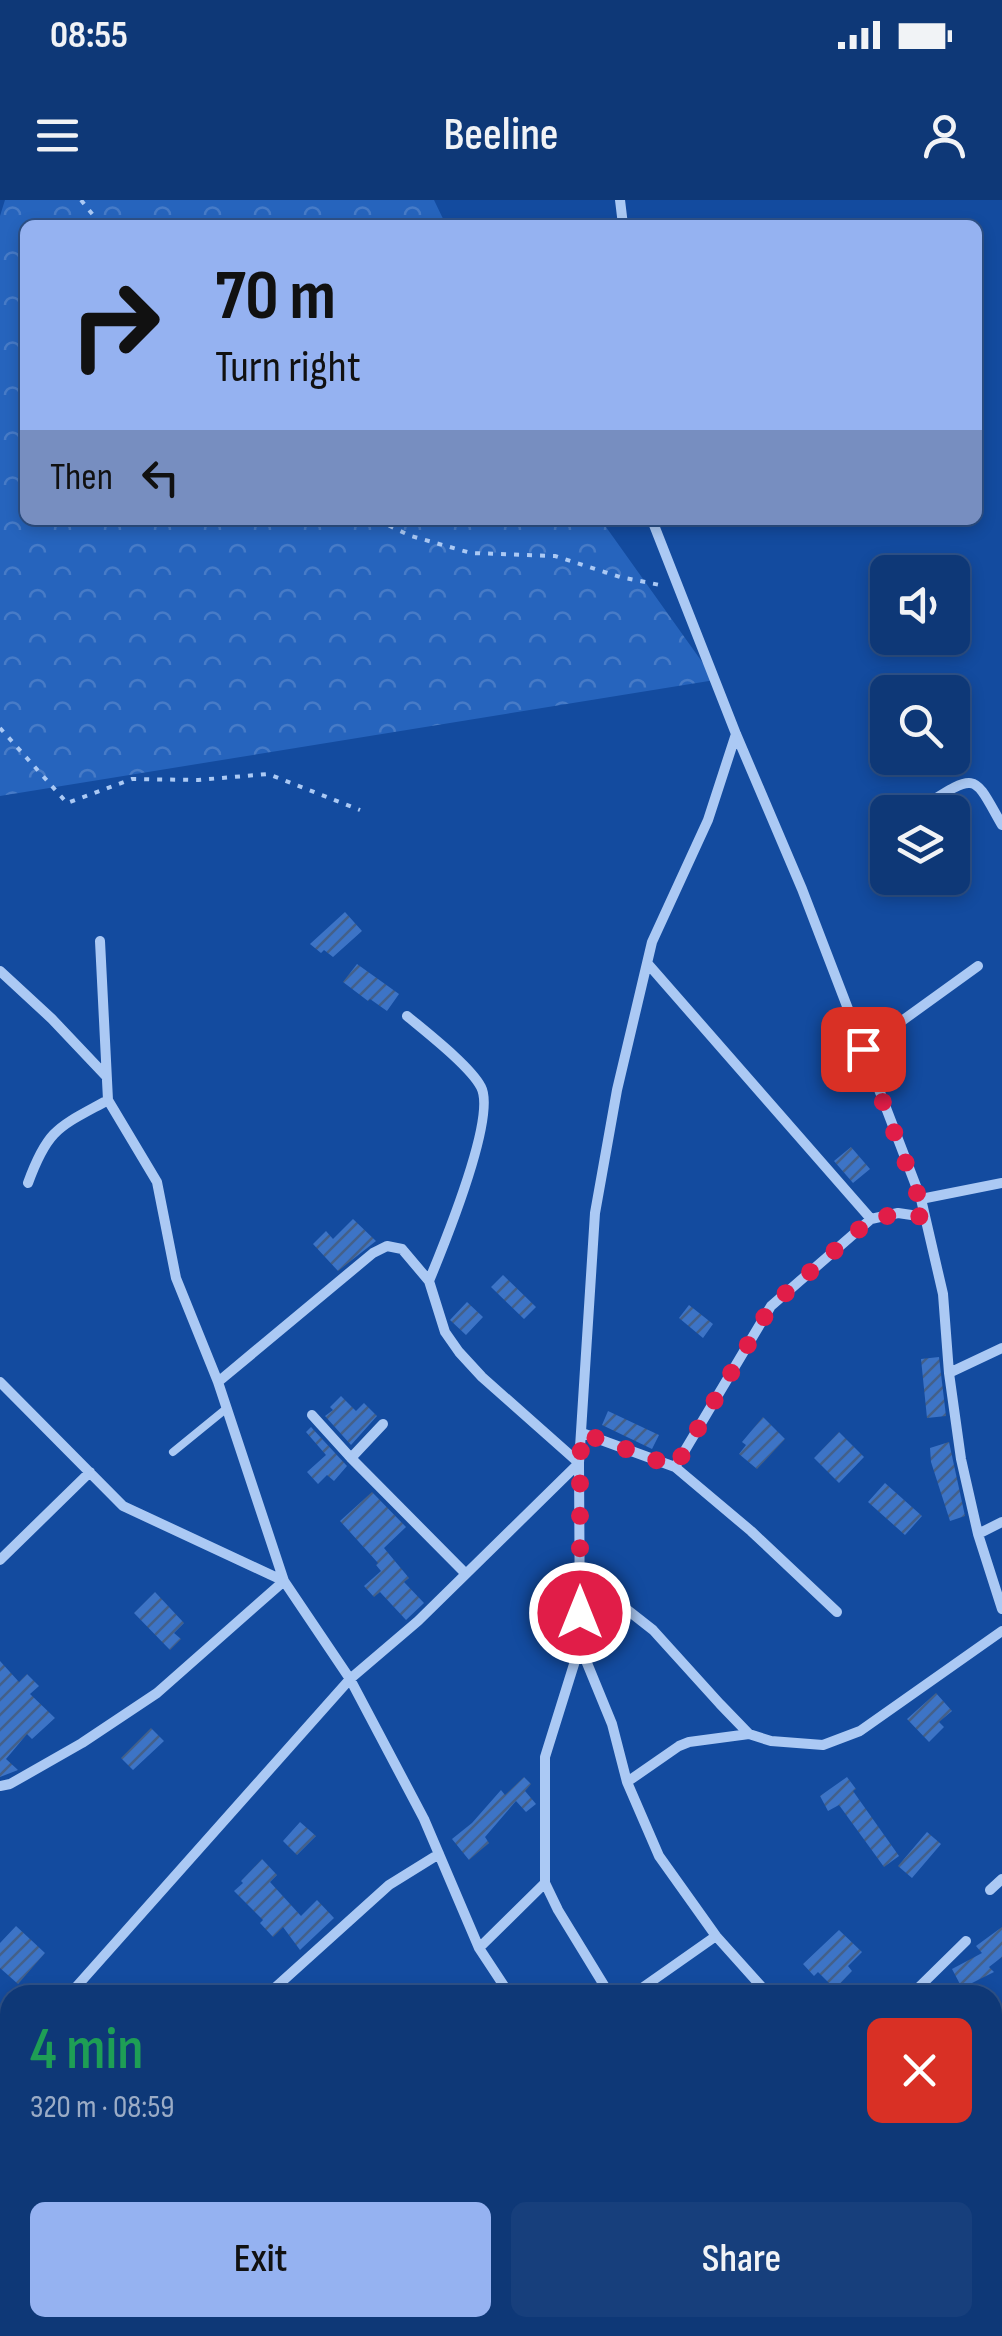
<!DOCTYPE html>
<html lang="en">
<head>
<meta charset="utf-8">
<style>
	body { margin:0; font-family:"Sofia Sans Condensed",sans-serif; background:#173f7c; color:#f1f3f6; height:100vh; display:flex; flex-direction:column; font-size:38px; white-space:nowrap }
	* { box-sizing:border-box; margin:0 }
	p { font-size:32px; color:#9bacc6 }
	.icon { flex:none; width:55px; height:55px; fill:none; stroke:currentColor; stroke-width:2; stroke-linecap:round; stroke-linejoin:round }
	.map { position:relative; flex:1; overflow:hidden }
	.side { position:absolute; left:0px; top:1785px; width:1002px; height:352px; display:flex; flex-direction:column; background:#0e3877; border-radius:30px 30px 0 0; box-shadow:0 5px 15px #0003,0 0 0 2px #2e5289 }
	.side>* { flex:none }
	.guide { position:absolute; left:20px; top:20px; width:962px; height:305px; border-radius:15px; box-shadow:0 5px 15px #0003,0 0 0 2px #2e5289; background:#95b2f1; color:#111; overflow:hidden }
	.controls { position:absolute; left:870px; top:355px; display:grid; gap:20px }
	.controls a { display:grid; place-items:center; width:100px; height:100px; border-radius:15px; background:#0e3877; box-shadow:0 5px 15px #0003,0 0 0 2px #2e5289; font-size:50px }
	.pin { position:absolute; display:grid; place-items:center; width:85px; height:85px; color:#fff; margin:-42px; border-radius:20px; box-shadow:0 5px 15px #0006 }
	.me { position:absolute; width:110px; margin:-55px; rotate:0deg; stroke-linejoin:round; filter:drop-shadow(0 0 8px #0008) }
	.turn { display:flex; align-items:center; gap:35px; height:210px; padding:0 30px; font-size:45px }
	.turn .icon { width:130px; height:130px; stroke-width:2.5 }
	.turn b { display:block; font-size:70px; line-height:85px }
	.then { display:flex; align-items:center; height:95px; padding:0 30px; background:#0003; gap:20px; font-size:38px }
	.round { display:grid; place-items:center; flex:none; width:105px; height:105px; border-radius:15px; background:#173f7c }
	.summary { display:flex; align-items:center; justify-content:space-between; height:170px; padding:0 30px }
	h1 { font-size:60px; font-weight:600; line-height:75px; color:#1e9e55 }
	.button { display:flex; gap:20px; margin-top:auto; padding:20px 30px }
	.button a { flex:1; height:115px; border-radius:15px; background:#95b2f1; color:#111; font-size:40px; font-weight:600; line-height:115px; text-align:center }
	.button a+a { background:#173f7c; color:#f1f3f6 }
	.status { display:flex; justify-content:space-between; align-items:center; height:70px; padding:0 50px; background:#0e3877; direction:ltr }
	.status svg { height:28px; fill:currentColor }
	header { display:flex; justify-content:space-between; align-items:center; height:130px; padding:0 30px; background:#0e3877; font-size:45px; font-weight:600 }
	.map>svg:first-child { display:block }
	.forest { fill:url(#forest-crowns) }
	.building { fill:url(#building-hatch) }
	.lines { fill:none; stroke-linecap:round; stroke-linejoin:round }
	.path { stroke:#abc9f4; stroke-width:4; stroke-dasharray:5 8; stroke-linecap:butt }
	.lane { stroke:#abc9f4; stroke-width:8 }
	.street { stroke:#abc9f4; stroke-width:10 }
	.secondary { stroke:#dbe9fd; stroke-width:20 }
	.route { stroke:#e11d48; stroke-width:18; stroke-dasharray:0 32.4 }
</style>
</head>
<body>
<div class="status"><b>08:55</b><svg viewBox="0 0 49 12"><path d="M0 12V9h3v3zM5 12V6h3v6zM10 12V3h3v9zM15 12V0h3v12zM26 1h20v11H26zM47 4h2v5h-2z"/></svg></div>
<header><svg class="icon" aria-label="menu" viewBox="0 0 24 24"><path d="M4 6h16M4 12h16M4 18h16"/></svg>Beeline<svg class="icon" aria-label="person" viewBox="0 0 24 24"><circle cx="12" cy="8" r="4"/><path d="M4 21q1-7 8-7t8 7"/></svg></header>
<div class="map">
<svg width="1002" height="2136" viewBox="0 0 1002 2136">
	<defs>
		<pattern id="forest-crowns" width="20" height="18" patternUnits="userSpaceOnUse" patternTransform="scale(2.5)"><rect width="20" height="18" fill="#2664bd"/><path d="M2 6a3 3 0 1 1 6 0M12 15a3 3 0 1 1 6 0" fill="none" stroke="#477bc7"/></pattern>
		<pattern id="building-hatch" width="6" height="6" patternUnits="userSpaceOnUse" patternTransform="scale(2.5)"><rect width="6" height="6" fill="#3d74c6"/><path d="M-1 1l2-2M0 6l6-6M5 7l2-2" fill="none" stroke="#446089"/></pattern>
	</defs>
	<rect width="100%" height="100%" fill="#134b9f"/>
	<path class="forest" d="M5,0H434L446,25H25V320H601L715,480L0,596V16Z"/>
	<path class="building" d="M345,712L362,731L333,757L324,750L321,753L310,744Z
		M357,764L399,794L387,811L370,799L368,801L343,782Z
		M851,947L870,969L853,983L834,961Z
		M353,1019L376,1041L338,1071L313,1044L326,1031L333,1039Z
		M503,1075L536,1107L524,1119L491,1087Z
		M467,1102L483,1117L466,1135L450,1120Z
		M689,1105L713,1124L703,1138L679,1118Z
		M939,1157L946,1216L927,1218L921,1159Z
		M341,1196L356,1211L364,1203L377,1216L351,1245L325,1216L333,1210L330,1207Z
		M608,1211L659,1235L652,1249L602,1225Z
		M763,1217L785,1239L757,1269L739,1254L746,1245L742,1242Z
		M311,1227L347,1266L334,1281L327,1275L318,1284L307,1272L326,1255L306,1232Z
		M839,1232L864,1257L839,1283L814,1258Z
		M949,1242L965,1316L950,1321L931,1262L930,1248Z
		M885,1283L922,1316L905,1335L868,1302Z
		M372,1292L406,1327L384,1348L409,1378L404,1382L424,1403L406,1420L380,1392L374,1397L364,1386L381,1371L376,1365L378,1363L340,1321Z
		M155,1392L184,1423L174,1433L181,1439L170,1450L134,1413Z
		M0,1461L19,1482L27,1474L39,1486L30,1494L55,1518L32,1539L27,1534L6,1559L18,1570L0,1577Z
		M936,1493L952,1511L939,1522L944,1527L929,1542L907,1519Z
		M151,1528L164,1541L133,1570L121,1558Z
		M524,1577L531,1584L525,1591L536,1604L526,1612L516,1601L485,1637L489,1643L469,1660L452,1639L472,1623L501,1590L505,1595Z
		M847,1577L856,1589L853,1591L899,1656L884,1667L839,1605L828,1611L820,1596Z
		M300,1622L316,1636L297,1655L283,1641Z
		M927,1632L941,1644L912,1678L898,1666Z
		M262,1659L277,1675L270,1682L301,1716L317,1700L334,1718L300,1750L283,1727L273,1737L260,1723L263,1720L234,1691L243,1683L241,1681Z
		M16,1726L45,1753L18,1784L0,1768V1743Z
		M1002,1727V1757L989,1767L994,1772L962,1788L952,1769L982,1753L976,1746Z
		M839,1730L862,1752L848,1766L852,1771L835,1789L818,1772L814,1776L803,1764Z"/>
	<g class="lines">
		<path class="path" d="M81,0L101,25
			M377,320L411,336L471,353L555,356L620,377L665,386
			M0,528L67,603L132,579L198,580L268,574L360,610"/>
		<path class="lane" d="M173,1252L227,1208"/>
		<path class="street" d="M620,0L623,25
			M652,320L736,534L802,689L921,999L943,1094L949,1173L961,1259L978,1334L1002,1409
			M927,604C978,571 974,576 1002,625
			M648,764L871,1019
			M0,771L52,819L106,876
			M407,816C426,832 470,866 481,887C497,917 443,1047 429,1081
			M863,849L978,766
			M28,983C48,928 59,927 108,900
			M921,999L1002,983
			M949,1173L1002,1148
			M0,1182L123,1306L284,1381L218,1182L176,1078L157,982L108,900L100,741
			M218,1182L373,1053L387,1046L402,1049L429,1081L445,1132L459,1152L482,1177L579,1263L580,1445L545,1557V1683L558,1710L610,1795
			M312,1215L351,1258L466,1374
			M582,1233L675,1267L751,1331L837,1412
			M351,1258L383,1224
			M675,1267L771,1106L871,1019L898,1013L925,1017
			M978,1334L1002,1322
			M0,1360L90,1272
			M581,1381L616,1401L653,1430L720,1504L749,1534L771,1541L823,1545L860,1531L1002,1431
			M580,1446L612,1524L627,1582L659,1656L716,1736L769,1795
			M627,1582L679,1546L689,1542L749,1534
			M0,1586L10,1584L82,1543L157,1493L284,1381L350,1479L418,1421L579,1263L595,1013L617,890L652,742L708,620L736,534
			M990,1690L1002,1679
			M479,1748L545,1683
			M69,1795L350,1479L424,1619L479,1748L510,1795
			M267,1795L389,1685L439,1654
			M632,1795L716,1736
			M911,1795L966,1741
			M0,1841L10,1840
			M0,1861L10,1871
			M0,2103L10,2095
			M141,2128L145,2136
			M332,2128L341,2136
			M517,2128L525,2136
			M770,2128L776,2136
			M88,2136L98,2128
			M193,2136L203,2128"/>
		<path class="secondary" d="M992,1978L1002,1974
			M667,2136L662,2130L667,2128"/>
	</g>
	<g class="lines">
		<path class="route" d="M580,1413V1263L582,1233L675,1267L771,1106L871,1019L898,1014L926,1017L863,849"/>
	</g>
</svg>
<div class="controls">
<a><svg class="icon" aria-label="sound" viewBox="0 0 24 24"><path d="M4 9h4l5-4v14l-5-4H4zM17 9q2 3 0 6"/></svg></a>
<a><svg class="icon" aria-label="search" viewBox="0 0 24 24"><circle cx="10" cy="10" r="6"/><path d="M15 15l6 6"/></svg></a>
<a><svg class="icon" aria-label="layers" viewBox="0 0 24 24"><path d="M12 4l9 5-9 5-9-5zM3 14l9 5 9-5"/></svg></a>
</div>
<div class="pin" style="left:863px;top:849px;background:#d93025"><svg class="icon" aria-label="arrive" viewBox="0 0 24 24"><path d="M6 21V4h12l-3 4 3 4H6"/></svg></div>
<svg class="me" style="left:580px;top:1413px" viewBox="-20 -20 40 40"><circle r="17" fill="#e11d48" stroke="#fff" stroke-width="3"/><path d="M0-11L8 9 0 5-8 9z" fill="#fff"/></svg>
<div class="guide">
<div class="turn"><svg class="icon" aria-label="right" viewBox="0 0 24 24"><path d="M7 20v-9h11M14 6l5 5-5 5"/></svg><div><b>70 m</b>Turn right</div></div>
<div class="then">Then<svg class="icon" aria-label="left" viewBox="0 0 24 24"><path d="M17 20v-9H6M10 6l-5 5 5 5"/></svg></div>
</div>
<section class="side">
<div class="summary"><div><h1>4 min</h1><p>320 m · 08:59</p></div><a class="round" style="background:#d93025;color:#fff"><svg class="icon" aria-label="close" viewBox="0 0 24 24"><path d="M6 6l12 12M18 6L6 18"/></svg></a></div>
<div class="button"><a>Exit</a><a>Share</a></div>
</section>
</div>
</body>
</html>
